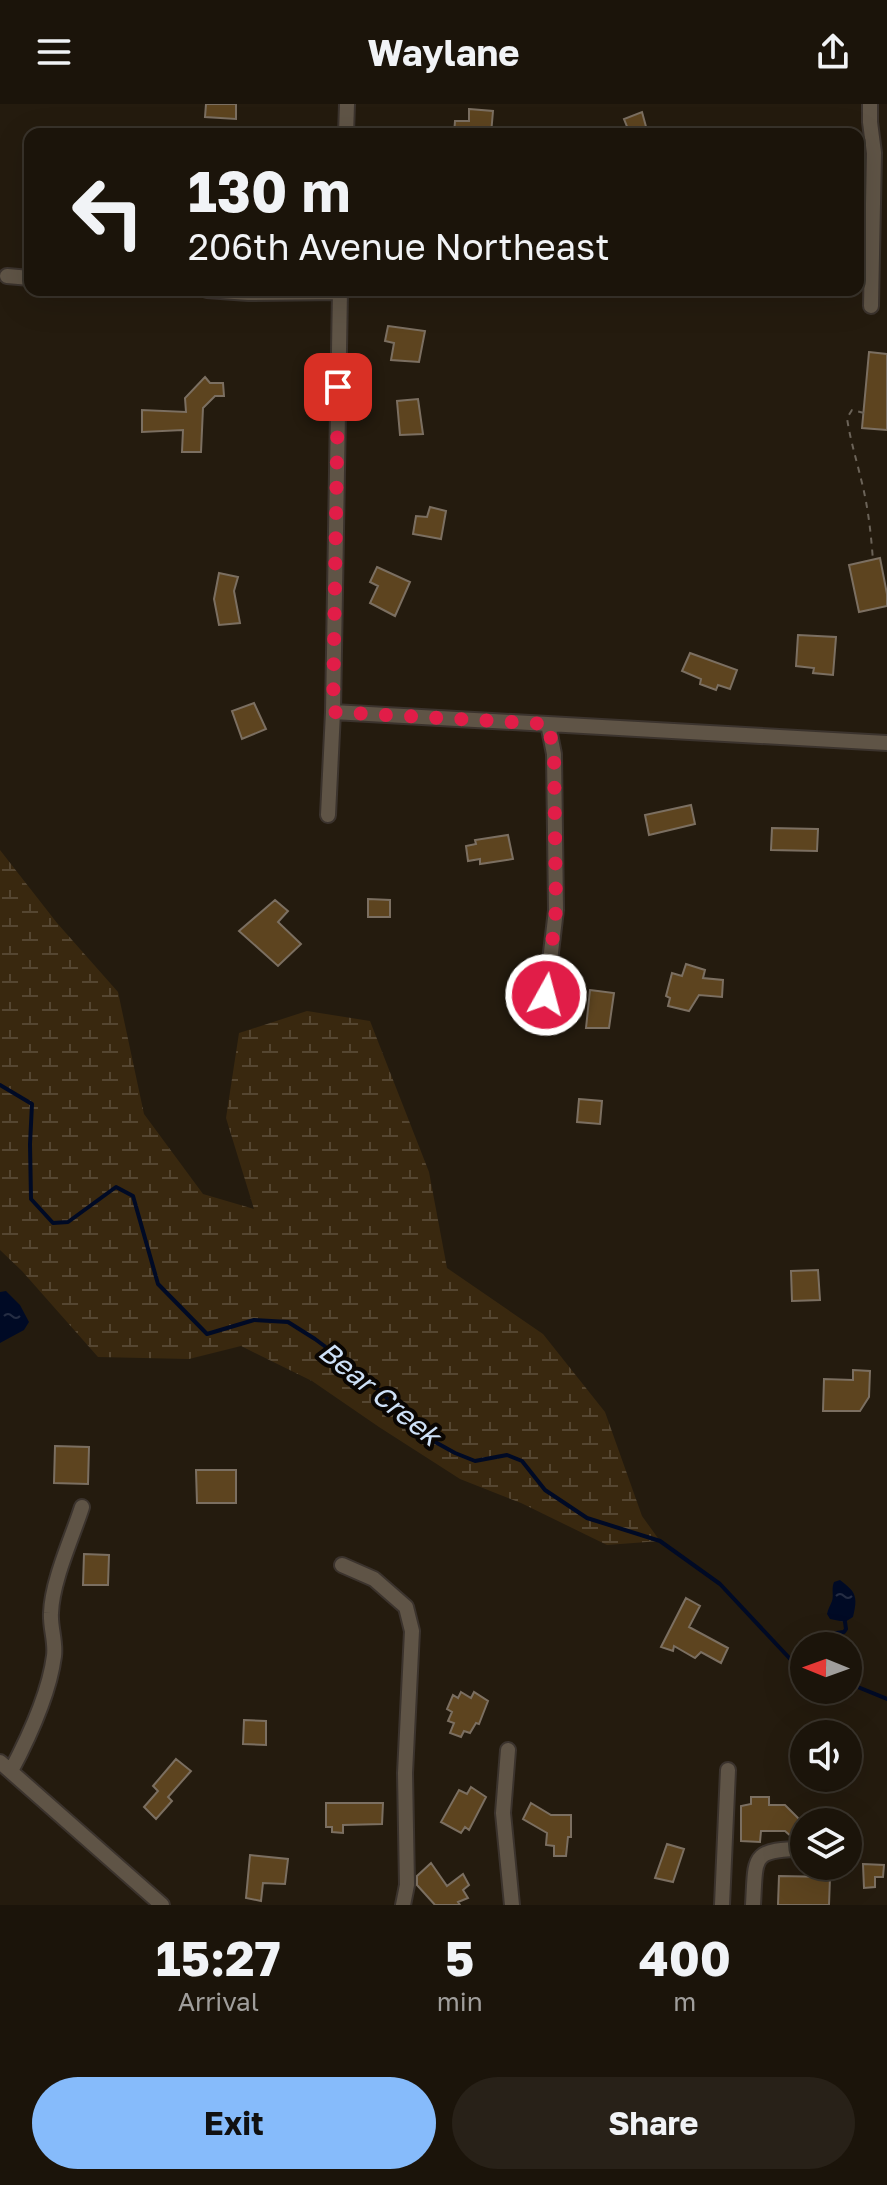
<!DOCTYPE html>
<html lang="en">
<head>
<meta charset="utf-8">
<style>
	body { margin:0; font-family:"Golos Text",sans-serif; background:#282118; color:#f1f3f6; height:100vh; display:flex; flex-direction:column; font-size:30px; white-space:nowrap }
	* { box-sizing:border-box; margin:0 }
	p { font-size:26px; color:#a09e9c }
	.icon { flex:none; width:44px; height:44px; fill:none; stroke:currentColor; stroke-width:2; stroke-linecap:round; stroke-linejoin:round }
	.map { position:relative; height:1801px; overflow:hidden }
	.sheet { display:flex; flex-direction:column; background:#1b140a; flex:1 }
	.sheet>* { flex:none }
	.top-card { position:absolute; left:24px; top:24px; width:840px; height:168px; border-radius:16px; box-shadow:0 8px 32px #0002,0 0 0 2px #39332b; background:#1b140a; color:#f1f3f6; overflow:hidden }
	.needle { width:52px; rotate:271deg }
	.buttons { position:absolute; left:790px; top:1528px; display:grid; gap:16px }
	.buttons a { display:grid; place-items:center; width:72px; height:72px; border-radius:50%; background:#1b140a; box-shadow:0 8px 32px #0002,0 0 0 2px #39332b; font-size:40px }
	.pin { position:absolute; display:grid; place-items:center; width:68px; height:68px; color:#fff; margin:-34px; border-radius:16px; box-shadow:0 4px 12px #0006 }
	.me { position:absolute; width:88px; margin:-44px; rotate:7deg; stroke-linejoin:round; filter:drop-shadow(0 0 6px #0008) }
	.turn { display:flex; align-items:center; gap:28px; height:168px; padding:0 32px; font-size:36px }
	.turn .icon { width:104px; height:104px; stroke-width:2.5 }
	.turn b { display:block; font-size:56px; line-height:68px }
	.eta { display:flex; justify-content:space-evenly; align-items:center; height:136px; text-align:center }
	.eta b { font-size:48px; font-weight:700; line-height:56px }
	.cta { display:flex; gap:16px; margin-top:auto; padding:16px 32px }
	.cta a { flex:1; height:92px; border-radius:48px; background:#86bbfb; color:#111; font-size:32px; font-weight:700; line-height:92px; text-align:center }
	.cta a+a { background:#282118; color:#f1f3f6 }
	header { display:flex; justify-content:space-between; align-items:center; height:104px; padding:0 32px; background:#1b140a; font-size:36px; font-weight:700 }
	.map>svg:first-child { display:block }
	.wetland { fill:url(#wetland-marsh) }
	.water { fill:url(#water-ripples) }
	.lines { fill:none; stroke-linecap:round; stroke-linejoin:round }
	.stream { stroke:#000a25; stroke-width:4 }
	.building { fill:#5d441f; stroke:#7b6f61; stroke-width:2 }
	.minor-casing { stroke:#3b332d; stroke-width:18 }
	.path { stroke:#6b6358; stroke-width:2; stroke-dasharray:6 6; stroke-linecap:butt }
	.minor { stroke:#5f5446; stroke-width:14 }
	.route { stroke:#e11d48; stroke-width:14; stroke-dasharray:0 25.2 }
	.labels { text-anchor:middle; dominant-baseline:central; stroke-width:8; stroke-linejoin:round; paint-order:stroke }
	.water-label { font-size:28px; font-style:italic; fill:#cee1f8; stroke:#0a0603 }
</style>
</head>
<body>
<header><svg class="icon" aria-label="menu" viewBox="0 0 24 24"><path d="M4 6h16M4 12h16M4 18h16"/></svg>Waylane<svg class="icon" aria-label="share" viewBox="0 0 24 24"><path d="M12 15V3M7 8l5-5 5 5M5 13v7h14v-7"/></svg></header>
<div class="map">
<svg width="887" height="1801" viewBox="0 0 887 1801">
	<defs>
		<pattern id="wetland-marsh" width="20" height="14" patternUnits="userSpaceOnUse" patternTransform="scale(2)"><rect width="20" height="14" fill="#39280f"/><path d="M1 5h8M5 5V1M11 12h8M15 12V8" fill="none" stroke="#554631"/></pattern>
		<pattern id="water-ripples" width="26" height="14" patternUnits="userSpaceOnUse" patternTransform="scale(2)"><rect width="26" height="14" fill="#000a25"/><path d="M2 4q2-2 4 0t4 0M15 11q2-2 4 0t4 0" fill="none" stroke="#252d43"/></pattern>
	</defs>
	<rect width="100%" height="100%" fill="#241b0e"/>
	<path class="wetland" d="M0,746L57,819L118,888L144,1010L203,1090L254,1105L226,1014L239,929L307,907L370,917L429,1068L447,1164L543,1230L605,1308L642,1412L660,1437L607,1441L521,1399L460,1375L379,1323L312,1277L241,1242L189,1255L98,1253L22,1167L0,1146Z"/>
	<path class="water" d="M6,1187L20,1201L29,1218L24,1226L0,1239V1188Z
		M840,1476C856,1488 858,1492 853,1513L845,1518L830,1515L827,1510C828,1505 830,1502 832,1497C834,1491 831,1485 834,1478Z"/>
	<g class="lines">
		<path class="stream" d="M0,981L32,1000L30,1040L31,1095L53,1119L68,1118L116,1083L133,1092L158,1180L207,1230L254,1216L288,1218L315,1235L362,1270L428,1334L455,1349L475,1357L507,1351L522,1357L545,1386L587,1414L660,1437L720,1480L794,1559L804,1565
			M830,1530L844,1528L846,1525L845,1518
			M794,1559L803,1545
			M848,1579L887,1595"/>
	</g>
	<path class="building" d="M206,0H236V15L205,13Z
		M469,5L493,7L491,30H454L455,17H469Z
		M642,8L648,30H630L624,15Z
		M388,222L425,227L419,258L391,256L394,239L385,237Z
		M869,248L887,250V326L862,324Z
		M205,273L210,279H223L224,292H215L203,304L201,348H182L183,326L142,328V306L186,308L185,294Z
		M418,295L423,330L400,331L397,297Z
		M430,403L446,407L441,435L413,430L416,412L427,413Z
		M880,454L887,490V502L859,508L849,461Z
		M377,463L410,478L395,512L370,499L378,482L370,478Z
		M219,469L238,473L234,487L240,519L219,521L214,495Z
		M798,531L836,533L833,571L813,569L814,564L796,562Z
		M690,549L737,566L730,585L718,581L716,586L700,580L701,575L682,567Z
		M254,599L266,625L242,635L232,607Z
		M691,701L695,720L649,731L645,711Z
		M772,724L818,725L817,747L771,746Z
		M508,731L513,755L480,760V755L468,757L466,742L476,740L475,736Z
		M368,795L390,796V813H368Z
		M275,796L288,807L278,818L301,840L278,862L239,827Z
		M686,860L705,866L703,874L723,876L722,893L699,891L689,907L668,902L670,894L666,892L672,869L682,872Z
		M590,886L614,889L609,924H586Z
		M579,995L602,997L600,1020L577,1018Z
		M818,1166L820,1196L792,1197L791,1167Z
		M853,1266L870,1267L869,1293L860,1307H823L824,1275L853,1276Z
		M55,1342L89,1343L88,1380L54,1379Z
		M196,1366H236V1399H197Z
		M84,1450L109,1451L108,1481H83Z
		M686,1494L700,1502L689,1523L728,1544L721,1559L701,1548L695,1554L674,1542L673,1547L661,1543Z
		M461,1588L471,1594L474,1588L488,1597L479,1620L476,1619L470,1629L464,1627L461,1633L450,1629L454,1619L448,1617L452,1608L447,1605L453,1591L458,1594Z
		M244,1616L266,1617V1641L243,1640Z
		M176,1655L191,1667L168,1693L172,1697L156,1715L144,1703L158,1687L153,1682Z
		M471,1683L486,1693L469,1726L465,1723L461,1729L441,1718L459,1686L467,1690Z
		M751,1693H769V1701H785L804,1720V1725L794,1735L785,1727H761L760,1738L741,1737V1702L751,1700Z
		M326,1699H383L382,1720L343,1721V1729L332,1728V1723H326Z
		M531,1699L551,1711H571V1733H568L566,1752H554V1742L546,1741L547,1729L523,1715Z
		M667,1740L684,1745L673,1778L655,1774Z
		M250,1751L288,1755L285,1780L263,1779L261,1797L246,1794Z
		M431,1759L447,1782L463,1770L469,1781L463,1786L468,1794L458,1798L460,1801H435L417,1781V1772Z
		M863,1760L884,1761L883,1773H875V1783L864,1784Z
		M779,1772L830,1773L829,1801H778Z"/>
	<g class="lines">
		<g class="minor-casing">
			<path id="minor" d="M870,0V18L874,49L871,202
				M346,30L347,0
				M7,172L30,174
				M207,186L248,189L340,188
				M333,608L887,639
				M328,711L333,608L340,186
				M546,891L556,806L554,650L548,620
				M342,1461L374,1475L406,1503L412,1527L405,1669L407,1781L403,1801
				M508,1646L503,1709L512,1801
				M0,1658L162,1801
				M11,1667C29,1633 49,1591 54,1552C56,1538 50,1523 51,1509C52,1477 72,1434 82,1403
				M722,1801L728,1666
				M753,1801C756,1753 750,1745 804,1745"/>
		</g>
		<path class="path" d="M864,309L852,306L847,314C850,335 856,354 861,375C868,402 871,429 873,457"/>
		<use href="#minor" class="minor"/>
	</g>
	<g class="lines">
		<path class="route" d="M338,283L333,608L548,620L554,650L556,806L546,891"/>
	</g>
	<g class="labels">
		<g class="water-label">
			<text transform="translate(380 1289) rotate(39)">Bear Creek</text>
		</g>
	</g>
</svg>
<div class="buttons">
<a><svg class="needle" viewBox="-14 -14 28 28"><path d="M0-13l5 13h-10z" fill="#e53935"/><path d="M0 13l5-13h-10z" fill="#a09e9c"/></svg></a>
<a><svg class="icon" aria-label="sound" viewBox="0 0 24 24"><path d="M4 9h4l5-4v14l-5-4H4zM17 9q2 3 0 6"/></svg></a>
<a><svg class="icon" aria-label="layers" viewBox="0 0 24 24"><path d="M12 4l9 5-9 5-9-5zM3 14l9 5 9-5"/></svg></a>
</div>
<div class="pin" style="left:338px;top:283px;background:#d93025"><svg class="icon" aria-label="arrive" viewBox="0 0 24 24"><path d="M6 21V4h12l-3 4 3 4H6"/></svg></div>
<svg class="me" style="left:546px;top:891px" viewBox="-20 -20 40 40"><circle r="17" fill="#e11d48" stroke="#fff" stroke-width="3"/><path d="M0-11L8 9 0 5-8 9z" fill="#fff"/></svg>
<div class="top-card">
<div class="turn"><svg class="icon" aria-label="left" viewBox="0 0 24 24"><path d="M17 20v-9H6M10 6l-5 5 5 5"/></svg><div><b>130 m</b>206th Avenue Northeast</div></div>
</div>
</div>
<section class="sheet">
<div class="eta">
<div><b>15:27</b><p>Arrival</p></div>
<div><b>5</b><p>min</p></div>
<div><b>400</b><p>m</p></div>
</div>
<div class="cta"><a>Exit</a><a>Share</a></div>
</section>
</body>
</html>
